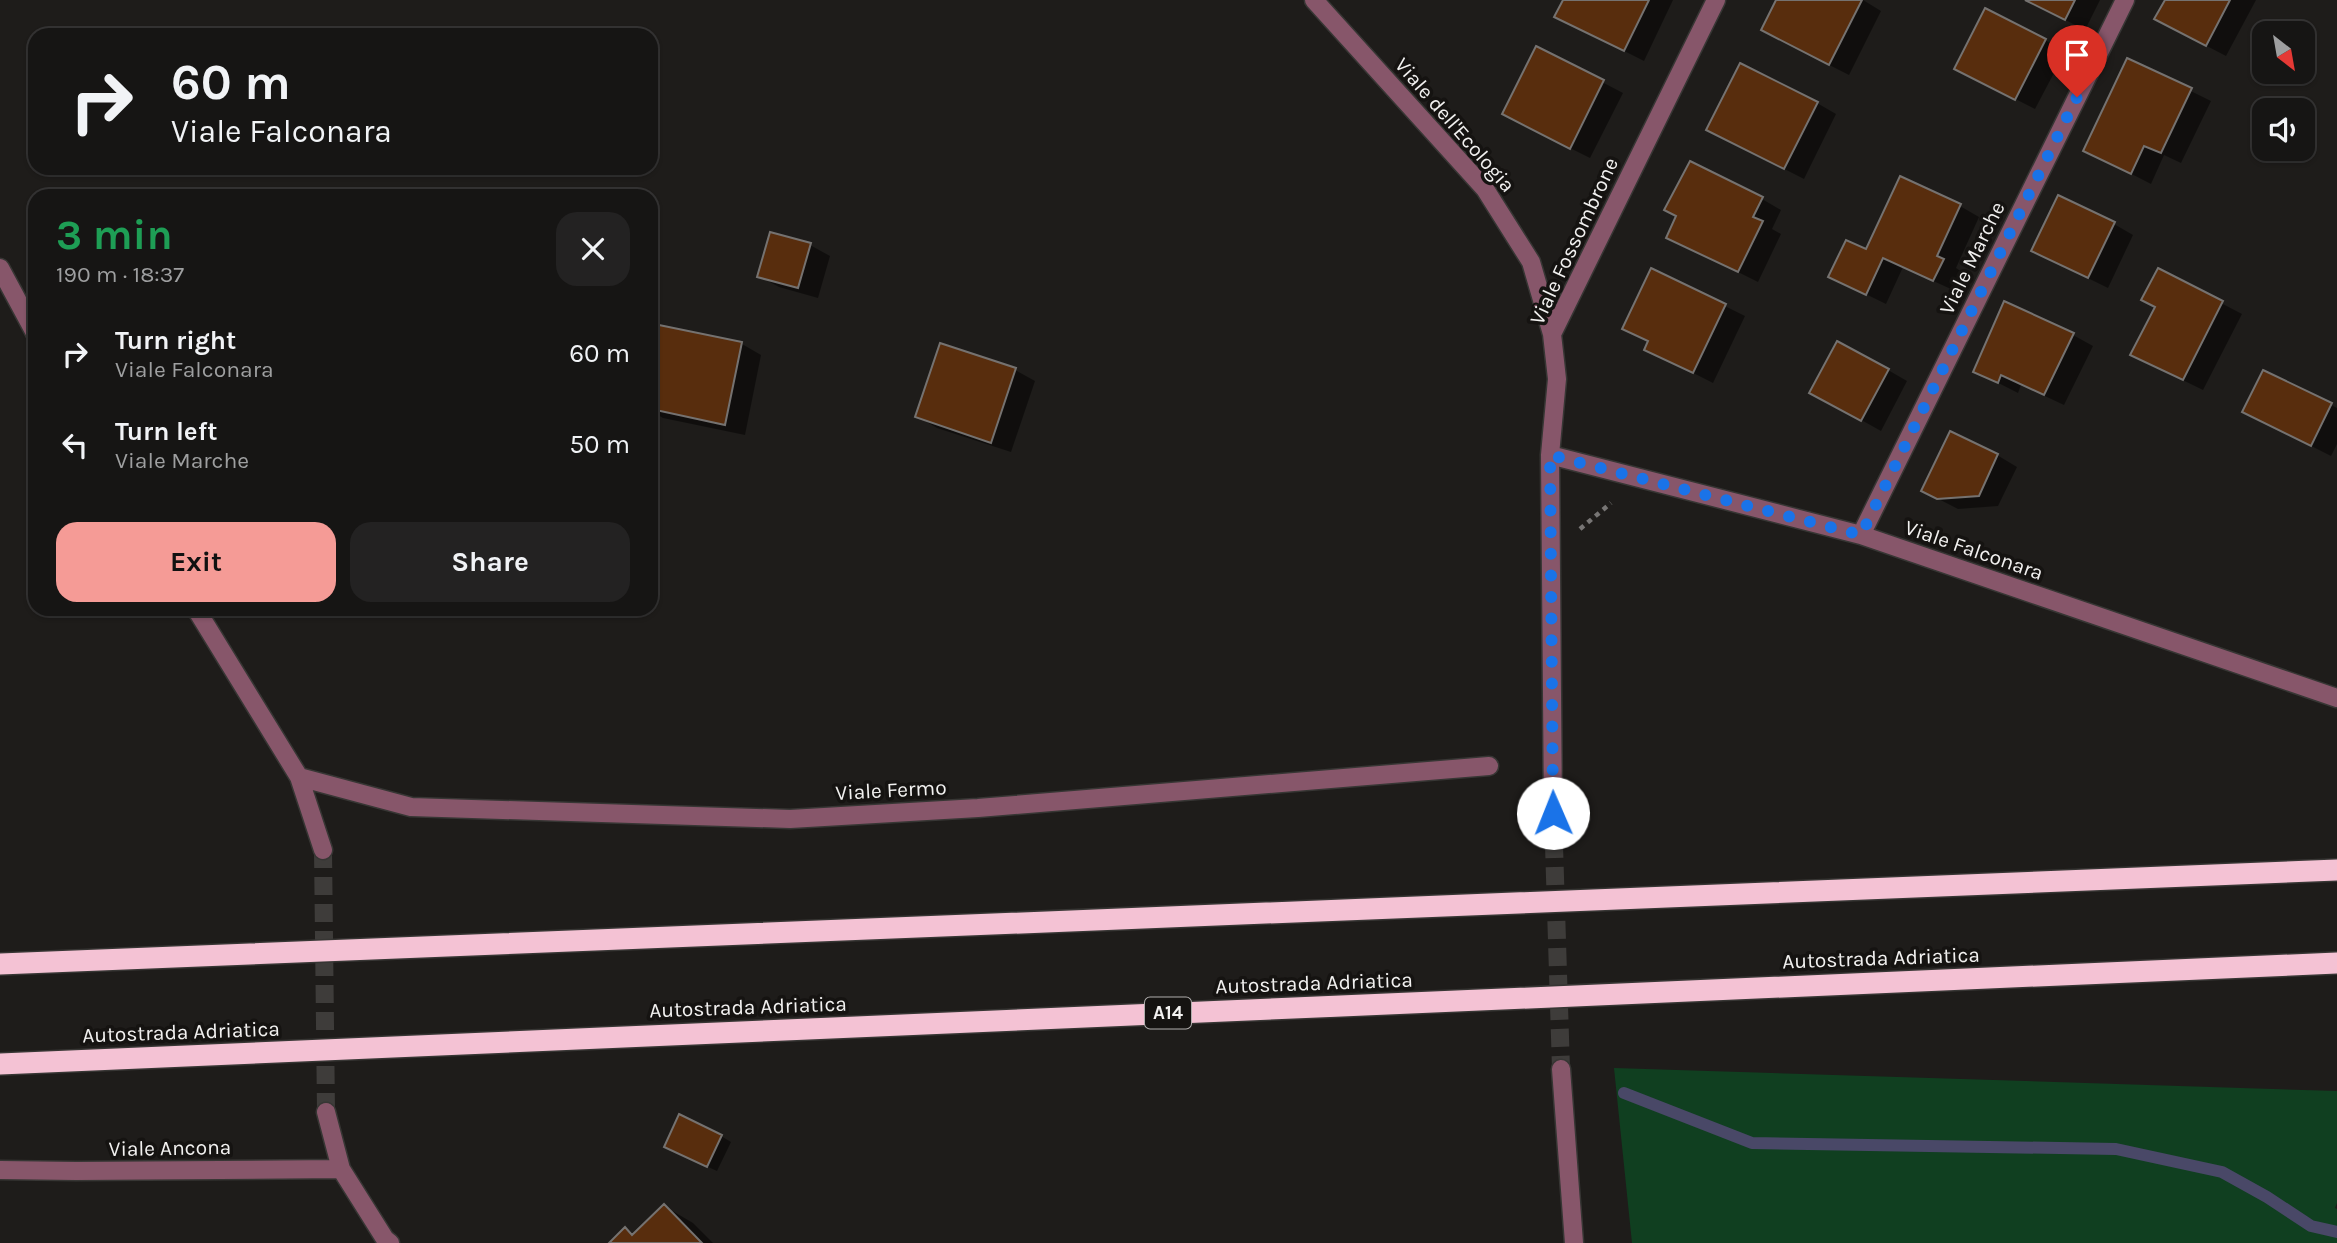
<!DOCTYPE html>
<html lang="en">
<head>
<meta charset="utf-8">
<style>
	body { margin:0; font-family:Karla,sans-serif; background:#232222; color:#f1f3f6; height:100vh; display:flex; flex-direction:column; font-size:26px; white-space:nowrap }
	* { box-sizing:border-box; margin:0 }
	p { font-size:23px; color:#9e9fa0 }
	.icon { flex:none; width:38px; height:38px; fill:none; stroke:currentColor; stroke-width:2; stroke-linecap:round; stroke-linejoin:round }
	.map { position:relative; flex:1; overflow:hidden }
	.drawer { position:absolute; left:28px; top:189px; width:630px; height:427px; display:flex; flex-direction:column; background:#161514; border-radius:21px; box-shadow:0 2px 5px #0004,0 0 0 2px #353434 }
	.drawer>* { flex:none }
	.guide { position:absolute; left:28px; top:28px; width:630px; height:147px; border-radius:21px; box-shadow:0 2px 5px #0004,0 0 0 2px #353434; background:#161514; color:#f1f3f6; overflow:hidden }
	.needle { width:46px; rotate:149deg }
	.fabs { position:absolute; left:2252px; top:21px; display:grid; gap:14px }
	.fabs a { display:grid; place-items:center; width:63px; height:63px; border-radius:14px; background:#161514; box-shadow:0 2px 5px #0004,0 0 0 2px #353434; font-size:35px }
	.pin { position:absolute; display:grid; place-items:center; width:60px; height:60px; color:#fff; margin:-72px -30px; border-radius:50% 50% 50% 0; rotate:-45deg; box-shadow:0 0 7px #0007 }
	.pin .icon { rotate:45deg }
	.me { position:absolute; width:77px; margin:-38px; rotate:359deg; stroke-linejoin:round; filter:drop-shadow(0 0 5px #0008) }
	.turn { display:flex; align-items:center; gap:24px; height:147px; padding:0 28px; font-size:32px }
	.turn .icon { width:91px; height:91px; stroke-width:2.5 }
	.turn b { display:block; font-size:49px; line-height:60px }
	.round { display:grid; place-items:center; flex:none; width:74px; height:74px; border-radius:21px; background:#232222 }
	.summary { display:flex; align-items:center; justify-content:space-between; height:119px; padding:0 28px }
	h1 { font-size:42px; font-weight:700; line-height:52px; color:#1e9e55 }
	.button { display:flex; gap:14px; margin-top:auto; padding:14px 28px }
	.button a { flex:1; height:80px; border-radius:21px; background:#f59b96; color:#111; font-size:28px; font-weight:700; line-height:80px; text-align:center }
	.button a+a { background:#232222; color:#f1f3f6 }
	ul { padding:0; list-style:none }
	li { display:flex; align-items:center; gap:21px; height:91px; padding:0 28px }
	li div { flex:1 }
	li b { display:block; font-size:26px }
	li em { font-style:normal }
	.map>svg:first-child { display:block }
	.green { fill:#103f20 }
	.shadow { fill:#0007 }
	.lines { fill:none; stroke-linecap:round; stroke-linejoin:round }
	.stream { stroke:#494867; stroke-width:12 }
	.building { fill:#582d0d; stroke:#757270; stroke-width:2 }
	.minor-tunnel { stroke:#3e3c3a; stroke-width:18; stroke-dasharray:18 9; stroke-linecap:butt }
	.minor-casing { stroke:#373634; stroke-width:21 }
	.highway-casing { stroke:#373634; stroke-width:24 }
	.path { stroke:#777574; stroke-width:4.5; stroke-dasharray:5 5; stroke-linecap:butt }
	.minor { stroke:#87566a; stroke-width:18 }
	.highway { stroke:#f4c2d4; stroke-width:21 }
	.route { stroke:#1a73e8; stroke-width:12; stroke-dasharray:0 21.6 }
	.labels { text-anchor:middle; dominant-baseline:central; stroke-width:7; stroke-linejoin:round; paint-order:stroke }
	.shield { fill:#151311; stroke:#b0aead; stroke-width:2 }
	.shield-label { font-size:19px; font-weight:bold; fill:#f2f1f0 }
	.street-label { font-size:21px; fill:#f2f1f0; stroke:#151311 }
</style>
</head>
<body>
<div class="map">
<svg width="2337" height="1243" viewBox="0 0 2337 1243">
	<rect width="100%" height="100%" fill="#1e1c1a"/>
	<path class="green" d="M1614,1068L2337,1091V1203L2335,1208L2337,1209V1243H1632Z"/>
	<path class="shadow" d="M1565,0H1673L1644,61L1557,17Z
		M1778,0H1863L1881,11L1849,75L1782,41Z
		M2026,0H2100L2085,30Z
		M2167,0H2256L2226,56L2176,30Z
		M2045,40L2065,52L2035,109L1976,79Z
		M1537,48L1623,93L1590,158L1524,125Z
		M2128,60L2211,101L2181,163L2164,155L2151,184L2085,150Z
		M1817,103L1836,114L1804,179L1727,140Z
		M1762,199L1781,210L1772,229L1781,234L1758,282L1668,237Z
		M1960,206L1979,217L1956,268L1962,272L1953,290L1903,267L1886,304L1831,277L1867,252Z
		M2114,224L2133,235L2108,288L2033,251Z
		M810,245L830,256L818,298L779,287L759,276Z
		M1652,270L1745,316L1713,383L1646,349L1649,342L1624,328Z
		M2158,270L2242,314L2203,390L2152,365Z
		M2005,304L2073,335L2093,346L2064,405L2021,385L2018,393L1975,371Z
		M660,327L742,344L761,355L745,435L663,418L651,411V369Z
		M1015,370L1035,381L1011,452L937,428L917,416Z
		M1888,370L1907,381L1881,431L1831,403Z
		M2264,372L2337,408V444L2331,456L2244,412Z
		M1997,455L2017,467L1998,506L1958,509L1923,491Z
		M721,1136L731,1142L717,1171L675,1152Z
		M664,1206L693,1223L713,1243H611L625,1229L634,1235Z"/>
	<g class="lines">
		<path class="stream" d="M1624,1093L1752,1143L2116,1149L2222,1172L2267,1197L2311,1226L2337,1232"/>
	</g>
	<path class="building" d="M1563,0H1649L1624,51L1554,17Z
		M1776,0H1862L1829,65L1761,30Z
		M2025,0H2075L2065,20Z
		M2165,0H2230L2206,46L2154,19Z
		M1985,8L2046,39L2015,100L1954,69Z
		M1536,46L1604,80L1570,149L1502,114Z
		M2127,58L2192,88L2161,153L2144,146L2131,174L2083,151Z
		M1740,63L1818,102L1784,169L1706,130Z
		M1690,161L1763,197L1753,217L1763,221L1738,272L1666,238L1676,216L1664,210Z
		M1900,176L1961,204L1937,256L1944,259L1933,281L1883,258L1866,295L1828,277L1846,240L1866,249Z
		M2058,195L2115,222L2088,278L2031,251Z
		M770,232L811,243L798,288L757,277Z
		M1651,268L1726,304L1693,373L1644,350L1648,341L1622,329Z
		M2158,268L2223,301L2183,380L2130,355L2155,307L2141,300Z
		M2004,301L2074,333L2044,395L2001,375L1998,383L1973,372Z
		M659,325L742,342L725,425L651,409V361Z
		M1837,341L1889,369L1861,421L1809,393Z
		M940,343L1016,368L991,443L915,417Z
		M2263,370L2332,403L2311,446L2242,412Z
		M1950,431L1998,454L1979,496L1937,499L1921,491Z
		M679,1114L722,1135L707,1167L664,1147Z
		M664,1204L702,1243H609L625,1227L632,1235Z"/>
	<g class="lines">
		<path class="minor-tunnel" d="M1553,813L1561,1069
			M323,850L326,1112"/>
		<g class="minor-casing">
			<path id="minor" d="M1314,0L1485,189L1531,262L1552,334L1557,379L1550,455L1553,813
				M0,268L35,333
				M1552,334L1716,0
				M1550,455L1861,535L2337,698
				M1861,535L2125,0
				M196,609L299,777L323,850
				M299,777L411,807L790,819L978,808L1489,766
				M1561,1069L1574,1243
				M326,1112L341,1169L385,1239L390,1243
				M0,1170L76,1171L341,1169"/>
		</g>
		<g class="highway-casing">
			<path id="highway" d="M0,964L2337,870
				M0,1064L2337,963"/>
		</g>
		<path class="path" d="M1580,529L1611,503"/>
		<use href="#minor" class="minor"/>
		<use href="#highway" class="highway"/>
	</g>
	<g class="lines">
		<path class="route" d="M1553,813L1550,455L1861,535L2077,97"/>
	</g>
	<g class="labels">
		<rect class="shield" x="1145" y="997.5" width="46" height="31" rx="5"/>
		<g class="shield-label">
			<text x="1168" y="1013">A14</text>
		</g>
		<g class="street-label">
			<text transform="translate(1455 125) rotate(49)">Viale dell'Ecologia</text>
			<text transform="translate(1574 241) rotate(-65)">Viale Fossombrone</text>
			<text transform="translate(1972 258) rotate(-64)">Viale Marche</text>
			<text transform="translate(1974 550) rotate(19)">Viale Falconara</text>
			<text transform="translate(891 790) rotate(-3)">Viale Fermo</text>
			<text transform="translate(1881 958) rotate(-2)">Autostrada Adriatica</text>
			<text transform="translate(1314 983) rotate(-2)">Autostrada Adriatica</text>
			<text transform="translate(748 1007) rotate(-2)">Autostrada Adriatica</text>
			<text transform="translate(181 1032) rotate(-2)">Autostrada Adriatica</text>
			<text transform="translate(170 1148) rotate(-1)">Viale Ancona</text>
		</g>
	</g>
</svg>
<div class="fabs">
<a><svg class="needle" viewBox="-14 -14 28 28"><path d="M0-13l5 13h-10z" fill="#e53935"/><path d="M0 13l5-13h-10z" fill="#9e9fa0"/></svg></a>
<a><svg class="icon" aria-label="sound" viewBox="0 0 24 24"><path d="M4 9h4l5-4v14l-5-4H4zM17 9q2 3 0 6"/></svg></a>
</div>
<div class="pin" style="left:2077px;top:97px;background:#d93025"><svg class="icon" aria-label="arrive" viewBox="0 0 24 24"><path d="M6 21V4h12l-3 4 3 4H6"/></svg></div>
<svg class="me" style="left:1553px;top:813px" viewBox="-20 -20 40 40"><circle r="19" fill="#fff"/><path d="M0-13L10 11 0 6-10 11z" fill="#1a73e8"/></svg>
<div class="guide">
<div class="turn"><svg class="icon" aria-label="right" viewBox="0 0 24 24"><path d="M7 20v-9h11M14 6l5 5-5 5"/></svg><div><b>60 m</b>Viale Falconara</div></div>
</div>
<section class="drawer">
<div class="summary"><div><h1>3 min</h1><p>190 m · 18:37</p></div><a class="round"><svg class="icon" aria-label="close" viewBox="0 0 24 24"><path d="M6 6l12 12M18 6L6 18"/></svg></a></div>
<ul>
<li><svg class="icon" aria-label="right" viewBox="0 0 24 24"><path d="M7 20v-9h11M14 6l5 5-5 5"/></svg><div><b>Turn right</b><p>Viale Falconara</p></div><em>60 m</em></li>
<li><svg class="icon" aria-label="left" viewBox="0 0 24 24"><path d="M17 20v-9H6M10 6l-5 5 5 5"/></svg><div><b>Turn left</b><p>Viale Marche</p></div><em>50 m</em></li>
</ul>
<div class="button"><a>Exit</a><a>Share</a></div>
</section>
</div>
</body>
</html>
